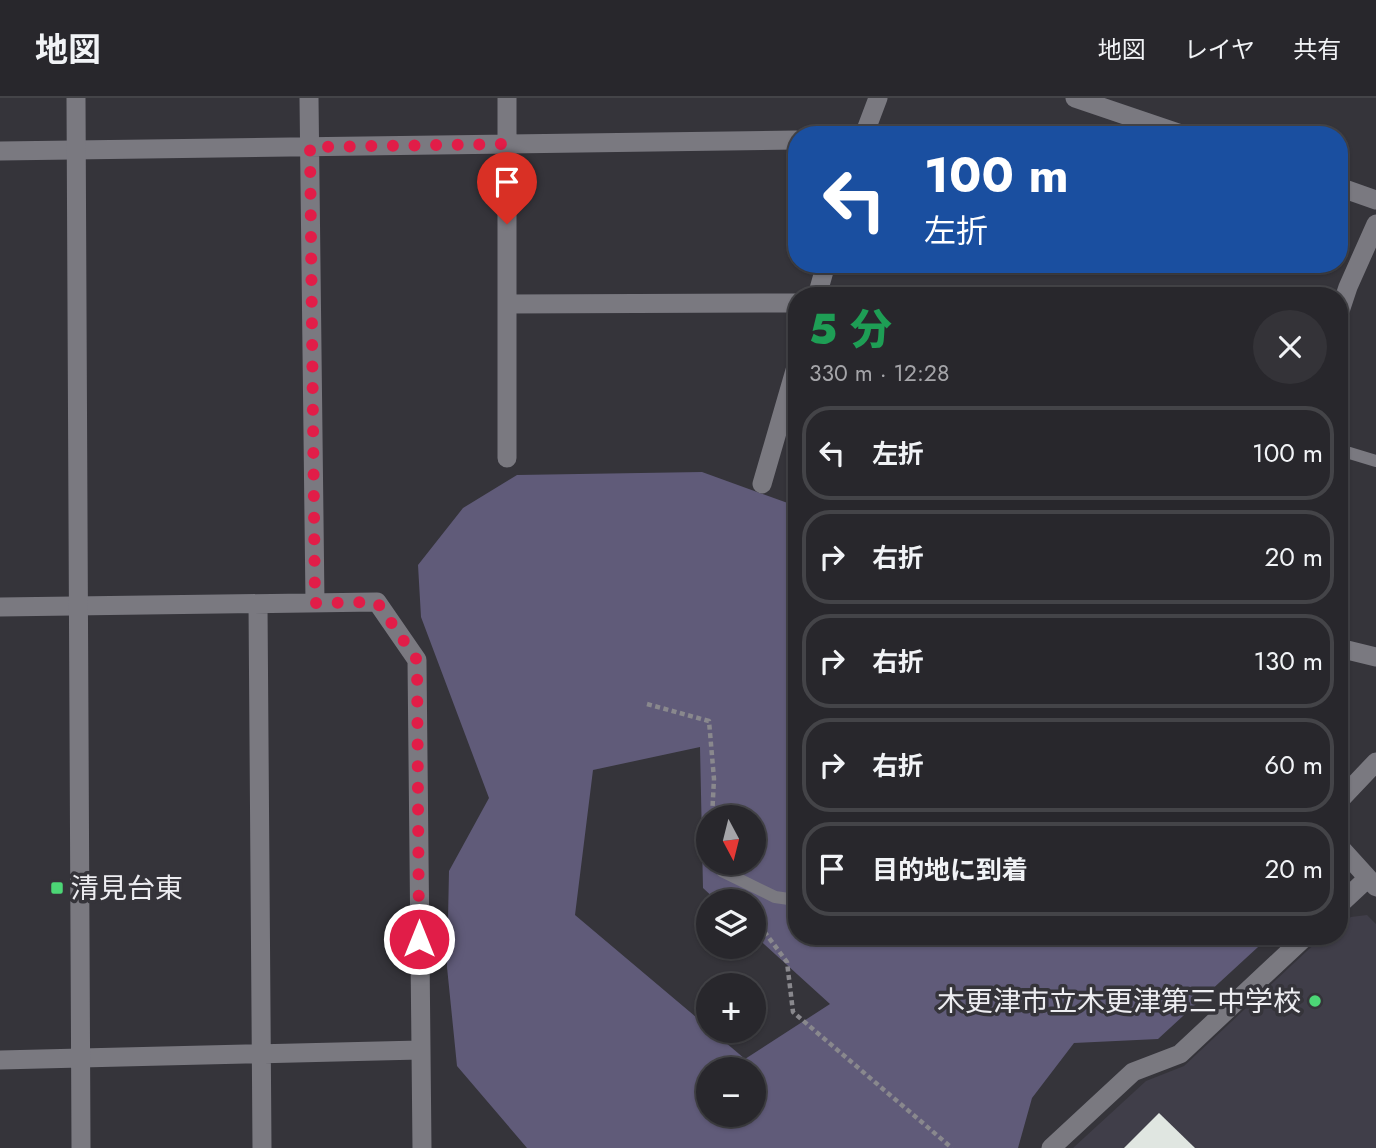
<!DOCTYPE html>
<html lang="ja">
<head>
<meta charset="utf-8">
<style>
	body { margin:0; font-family:Jost,"Noto Sans JP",sans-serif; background:#343338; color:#f1f3f6; height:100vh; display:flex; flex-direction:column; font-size:26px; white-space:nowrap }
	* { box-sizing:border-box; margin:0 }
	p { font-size:23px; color:#a5a5a9 }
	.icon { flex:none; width:38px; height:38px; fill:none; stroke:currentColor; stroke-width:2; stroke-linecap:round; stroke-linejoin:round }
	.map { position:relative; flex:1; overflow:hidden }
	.drawer { position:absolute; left:788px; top:189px; width:560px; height:658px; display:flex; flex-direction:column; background:#28272c; border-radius:28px; box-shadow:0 2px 5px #0004,0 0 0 2px #444448 }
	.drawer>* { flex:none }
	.guide { position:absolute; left:788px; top:28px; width:560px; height:147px; border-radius:28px; box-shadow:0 2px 5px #0004,0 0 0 2px #444448; background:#1a4fa0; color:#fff; overflow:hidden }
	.needle { width:46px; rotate:173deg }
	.buttons { position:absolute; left:696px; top:707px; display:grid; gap:14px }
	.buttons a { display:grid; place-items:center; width:70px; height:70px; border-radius:50%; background:#28272c; box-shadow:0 2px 5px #0004,0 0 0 2px #444448; font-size:35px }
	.pin { position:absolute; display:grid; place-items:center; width:60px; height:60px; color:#fff; margin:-72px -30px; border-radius:50% 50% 50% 0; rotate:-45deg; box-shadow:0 0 7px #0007 }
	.pin .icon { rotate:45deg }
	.me { position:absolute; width:77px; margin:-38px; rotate:0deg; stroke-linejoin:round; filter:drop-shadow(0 0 5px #0008) }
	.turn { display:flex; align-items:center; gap:24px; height:147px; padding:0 21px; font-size:32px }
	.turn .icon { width:91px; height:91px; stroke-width:2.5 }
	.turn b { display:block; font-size:49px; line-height:60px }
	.round { display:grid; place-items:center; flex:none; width:74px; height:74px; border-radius:37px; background:#343338 }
	.headline { display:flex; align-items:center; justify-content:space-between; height:119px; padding:0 21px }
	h1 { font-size:42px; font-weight:800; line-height:52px; color:#1e9e55 }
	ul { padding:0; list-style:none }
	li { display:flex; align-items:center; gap:21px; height:94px; margin:0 14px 10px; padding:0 7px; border:4px solid #444448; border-radius:28px }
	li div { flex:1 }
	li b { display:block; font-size:26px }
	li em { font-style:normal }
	header { display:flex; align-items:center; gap:42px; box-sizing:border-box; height:98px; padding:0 35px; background:#28272c; border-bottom:2px solid #444448 }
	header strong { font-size:33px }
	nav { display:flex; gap:38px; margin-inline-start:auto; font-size:24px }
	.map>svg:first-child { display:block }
	.built { fill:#403e49 }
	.green { fill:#605b79; fill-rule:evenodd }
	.building { fill:#e0e6e1 }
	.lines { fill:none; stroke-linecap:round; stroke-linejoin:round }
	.path { stroke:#89888d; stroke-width:4.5; stroke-dasharray:5 3.5; stroke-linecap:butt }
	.service { stroke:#7a7980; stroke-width:12 }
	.minor { stroke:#7a7980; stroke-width:19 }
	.tertiary { stroke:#7a7980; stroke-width:19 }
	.route { stroke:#e11d48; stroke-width:12; stroke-dasharray:0 21.6 }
	.poi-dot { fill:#4cd676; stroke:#35343a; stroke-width:2.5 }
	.labels { text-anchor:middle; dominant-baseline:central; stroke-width:7; stroke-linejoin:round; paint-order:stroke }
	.poi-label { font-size:28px; fill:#ededf1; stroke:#35343a; text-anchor:start }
</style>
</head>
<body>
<header>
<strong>地図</strong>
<nav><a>地図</a><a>レイヤ</a><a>共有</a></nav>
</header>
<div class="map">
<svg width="1376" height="1050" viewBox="0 0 1376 1050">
	<rect width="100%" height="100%" fill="#35343a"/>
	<path class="built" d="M1367,817L1376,826V1050H1073L1146,983L1184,968L1323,838H1339V827L1351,819Z"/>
	<path class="green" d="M702,374L796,408V838H1270L1158,941L1074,945L1032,1000L1018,1050H527L457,968L447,869L449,773L489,700L421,519L418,467L463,410L517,377ZM700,649L703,790L717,803H754V837L830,906L745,961L712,933H709V930L575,817L593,672ZM709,719H754V765H709ZM709,971H754V1017H709Z"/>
	<path class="building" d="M1159,1015L1195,1050H1124Z"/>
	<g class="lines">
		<path class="path" d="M647,606L709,623L714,681L712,719
			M754,820L787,864L793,914L952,1050"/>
		<path class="service" d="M1339,313L1343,353L1376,363
			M722,773L775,799L796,802"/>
		<path class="minor" d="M309,0L315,505
			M507,0V360
			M1075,0L1184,37
			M864,37L878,0
			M0,53L796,42
			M1339,89L1376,102
			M817,198L826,166
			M507,206L796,205
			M1339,216L1348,189L1376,126
			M762,386L796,269
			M258,506L262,1050
			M0,509L377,504L417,562L422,1050
			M1339,550L1376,559
			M1339,703L1376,664
			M1339,748L1376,789
			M1339,807L1368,780
			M81,960L420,952
			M1051,1050L1133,974L1180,956L1306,838"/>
		<path class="tertiary" d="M76,0L81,1050
			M0,962L81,960"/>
	</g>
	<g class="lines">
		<path class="route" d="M419,841L417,562L377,504L315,505L310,49L507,46V126"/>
	</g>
	<g class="poi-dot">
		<rect x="50" y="783" width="14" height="14" rx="3.5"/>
		<circle cx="1315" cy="903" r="7"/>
	</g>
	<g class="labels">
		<g class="poi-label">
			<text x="71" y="790">清見台東</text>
			<text x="1301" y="903" text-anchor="end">木更津市立木更津第三中学校</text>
		</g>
	</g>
</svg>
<div class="buttons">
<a><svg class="needle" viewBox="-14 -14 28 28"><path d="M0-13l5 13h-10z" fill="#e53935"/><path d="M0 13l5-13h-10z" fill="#a5a5a9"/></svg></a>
<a><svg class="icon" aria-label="layers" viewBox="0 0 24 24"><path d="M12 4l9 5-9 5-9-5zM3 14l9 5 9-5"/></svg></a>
<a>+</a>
<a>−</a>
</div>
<div class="pin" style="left:507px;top:126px;background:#d93025"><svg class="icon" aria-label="arrive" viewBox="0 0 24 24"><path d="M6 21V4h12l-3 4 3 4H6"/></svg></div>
<svg class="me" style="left:419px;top:841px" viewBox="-20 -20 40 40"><circle r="17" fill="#e11d48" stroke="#fff" stroke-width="3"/><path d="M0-11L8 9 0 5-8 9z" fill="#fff"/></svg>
<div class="guide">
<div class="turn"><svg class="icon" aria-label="left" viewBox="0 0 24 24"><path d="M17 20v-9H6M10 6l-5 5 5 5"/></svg><div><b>100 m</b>左折</div></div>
</div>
<section class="drawer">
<div class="headline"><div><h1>5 分</h1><p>330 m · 12:28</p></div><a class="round"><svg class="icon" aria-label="close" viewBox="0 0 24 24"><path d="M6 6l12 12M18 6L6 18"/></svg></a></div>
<ul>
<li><svg class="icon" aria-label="left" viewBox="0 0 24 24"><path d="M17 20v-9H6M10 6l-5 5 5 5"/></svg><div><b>左折</b></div><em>100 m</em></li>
<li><svg class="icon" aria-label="right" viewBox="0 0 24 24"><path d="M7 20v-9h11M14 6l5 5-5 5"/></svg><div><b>右折</b></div><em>20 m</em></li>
<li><svg class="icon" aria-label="right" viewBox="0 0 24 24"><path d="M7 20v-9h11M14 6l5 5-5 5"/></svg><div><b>右折</b></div><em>130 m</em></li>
<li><svg class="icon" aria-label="right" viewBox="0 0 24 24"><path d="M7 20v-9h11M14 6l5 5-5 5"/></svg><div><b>右折</b></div><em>60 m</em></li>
<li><svg class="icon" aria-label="arrive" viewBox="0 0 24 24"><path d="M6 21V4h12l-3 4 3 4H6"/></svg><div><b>目的地に到着</b></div><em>20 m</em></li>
</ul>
</section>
</div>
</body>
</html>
